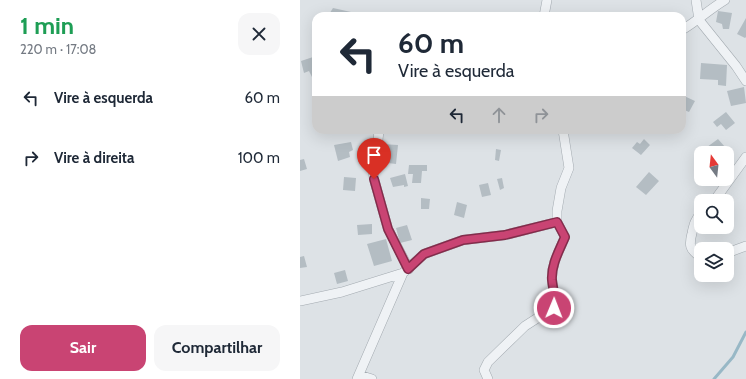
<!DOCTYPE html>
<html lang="pt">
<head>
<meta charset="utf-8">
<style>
	body { margin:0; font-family:Cabin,sans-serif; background:#f6f6f7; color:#1f2937; height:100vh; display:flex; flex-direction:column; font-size:15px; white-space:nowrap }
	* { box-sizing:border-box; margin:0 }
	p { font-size:13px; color:#747a83 }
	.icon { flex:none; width:22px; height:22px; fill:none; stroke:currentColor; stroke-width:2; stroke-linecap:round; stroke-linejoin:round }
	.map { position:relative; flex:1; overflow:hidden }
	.panel { display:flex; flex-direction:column; background:#fff; width:300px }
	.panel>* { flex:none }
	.banner { position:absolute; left:12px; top:12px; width:374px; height:122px; border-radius:12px; box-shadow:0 4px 16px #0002; background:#fff; color:#1f2937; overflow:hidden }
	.needle { width:26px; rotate:345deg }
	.controls { position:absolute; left:394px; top:146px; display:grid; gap:8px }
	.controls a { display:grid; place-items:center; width:40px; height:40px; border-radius:8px; background:#fff; box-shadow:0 4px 16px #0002; font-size:20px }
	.pin { position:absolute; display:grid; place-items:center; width:34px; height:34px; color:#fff; margin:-41px -17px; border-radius:50% 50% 50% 0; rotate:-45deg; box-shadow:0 0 4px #0007 }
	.pin .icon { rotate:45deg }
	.me { position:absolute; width:44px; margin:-22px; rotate:1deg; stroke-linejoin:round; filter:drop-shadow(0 0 3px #0008) }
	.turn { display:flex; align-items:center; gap:14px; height:84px; padding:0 20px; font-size:18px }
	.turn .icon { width:52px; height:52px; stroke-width:2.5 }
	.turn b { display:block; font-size:28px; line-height:34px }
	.lanes { display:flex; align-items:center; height:38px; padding:0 20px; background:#0003; justify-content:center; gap:20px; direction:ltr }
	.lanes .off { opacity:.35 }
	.round { display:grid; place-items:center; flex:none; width:42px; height:42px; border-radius:12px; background:#f6f6f7 }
	.head { display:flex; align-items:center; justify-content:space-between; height:68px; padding:0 20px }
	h1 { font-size:24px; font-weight:700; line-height:30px; color:#1e9e55 }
	.action { display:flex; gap:8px; margin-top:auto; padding:8px 20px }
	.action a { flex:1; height:46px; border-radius:12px; background:#c94473; color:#fff; font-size:16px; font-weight:700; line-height:46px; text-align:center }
	.action a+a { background:#f6f6f7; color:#1f2937 }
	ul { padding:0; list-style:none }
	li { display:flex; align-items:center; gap:12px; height:60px; padding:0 20px }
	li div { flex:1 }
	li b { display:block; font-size:15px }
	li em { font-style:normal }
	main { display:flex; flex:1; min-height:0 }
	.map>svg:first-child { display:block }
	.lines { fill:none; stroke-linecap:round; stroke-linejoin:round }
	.stream { stroke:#98b8c6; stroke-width:3 }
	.building { fill:#b4bdc3 }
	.street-casing { stroke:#a3aab0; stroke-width:10 }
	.street { stroke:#eff2f5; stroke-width:9 }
	.route-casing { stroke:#832c4b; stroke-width:10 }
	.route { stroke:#c94473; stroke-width:7 }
</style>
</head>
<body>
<main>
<section class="panel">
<div class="head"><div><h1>1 min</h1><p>220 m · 17:08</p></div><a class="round"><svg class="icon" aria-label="close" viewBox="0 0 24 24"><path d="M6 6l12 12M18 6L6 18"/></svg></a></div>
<ul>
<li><svg class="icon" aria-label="left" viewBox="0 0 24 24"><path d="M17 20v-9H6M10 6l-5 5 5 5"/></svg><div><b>Vire à esquerda</b></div><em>60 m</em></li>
<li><svg class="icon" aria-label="right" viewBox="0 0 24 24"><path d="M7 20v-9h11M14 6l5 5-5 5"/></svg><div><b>Vire à direita</b></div><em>100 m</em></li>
</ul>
<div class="action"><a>Sair</a><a>Compartilhar</a></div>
</section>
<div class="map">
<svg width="446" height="379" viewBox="0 0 446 379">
	<rect width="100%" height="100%" fill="#dde2e6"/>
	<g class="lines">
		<path class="stream" d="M414,379L433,357L446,332"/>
	</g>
	<path class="building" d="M33,8L51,12L49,16H28Z
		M418,11L432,13L429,29H423L422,24L416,22Z
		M446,18V37L445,38L437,34Z
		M16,56V78L13,79L9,71L4,73L1,61Z
		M401,63L427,65L426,86L418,85V80L400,79Z
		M444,87L446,103L431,106L427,91Z
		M382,95L395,101L389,112L382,109Z
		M426,112L435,123L426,130L421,124L417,127L413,122Z
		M344,139L350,145L341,155L332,148L337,142L340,144Z
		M418,139L425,147L418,153H406L403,150Z
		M51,142L53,150L49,152L50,157L38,161L34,145Z
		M82,144L98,145L96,164L79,162Z
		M196,149L201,150L199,161L195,160Z
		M4,159L7,169L0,171V160Z
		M109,165H127V171H122L121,183H112L113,174H108Z
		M349,172L359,181L346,195L336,187Z
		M105,174L108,186L104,187V185L93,187L90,178Z
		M44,177L56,178L55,191L43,190Z
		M202,178L204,188L200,190L197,179Z
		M188,183L191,195L182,197L179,185Z
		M121,198L130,199L129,209H121Z
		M157,202L167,205L164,218L154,215Z
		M72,224V234L58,235L57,225Z
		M107,225L112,240L100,243L96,228Z
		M86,239L92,261L74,266L67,244Z
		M4,256L7,267L0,268V257Z
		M45,270L48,281L37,284L34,273Z"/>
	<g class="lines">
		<g class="street-casing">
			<path id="street" d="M396,0L399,20L436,66L446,81
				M244,16L247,0
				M382,30C397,21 410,9 425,0
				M79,130L78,140L73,169L74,179L88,229L109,269
				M414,201L446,157
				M401,213C395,220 394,224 392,233C389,245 389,250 401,257
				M427,253L446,246
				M0,301L42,292L103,273L124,254L163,240L205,235L257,222
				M59,375L72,379
				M57,379L103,273
				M188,379L184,370L188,362L225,326L253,308C256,298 253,290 252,280C251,265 259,251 265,237L257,222V211L261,188L269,168L263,130"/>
		</g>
		<use href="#street" class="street"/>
	</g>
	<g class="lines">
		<g class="route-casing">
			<path id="route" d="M74,179L88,229L108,269L124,254L163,240L205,235L257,222L265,237C259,251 251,265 252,280C253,290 256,298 254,308"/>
		</g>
		<use href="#route" class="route"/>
	</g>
</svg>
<div class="controls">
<a><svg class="needle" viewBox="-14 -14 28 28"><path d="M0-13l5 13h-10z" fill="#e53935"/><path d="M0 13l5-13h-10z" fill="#747a83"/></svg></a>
<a><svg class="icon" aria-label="search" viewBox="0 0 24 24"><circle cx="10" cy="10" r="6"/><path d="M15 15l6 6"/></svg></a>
<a><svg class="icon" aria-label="layers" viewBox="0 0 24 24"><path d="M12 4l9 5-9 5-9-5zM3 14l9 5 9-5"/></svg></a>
</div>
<div class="pin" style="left:74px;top:179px;background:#d93025"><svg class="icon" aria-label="arrive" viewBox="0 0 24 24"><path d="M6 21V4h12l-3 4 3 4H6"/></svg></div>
<svg class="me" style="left:254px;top:308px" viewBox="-20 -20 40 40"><circle r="17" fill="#c94473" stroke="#fff" stroke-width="3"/><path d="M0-11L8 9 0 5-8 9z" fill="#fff"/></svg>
<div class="banner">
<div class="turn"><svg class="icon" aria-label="left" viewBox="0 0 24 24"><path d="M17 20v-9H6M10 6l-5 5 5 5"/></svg><div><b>60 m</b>Vire à esquerda</div></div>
<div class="lanes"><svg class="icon" aria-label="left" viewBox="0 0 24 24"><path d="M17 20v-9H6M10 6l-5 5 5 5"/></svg><svg class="icon off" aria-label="ahead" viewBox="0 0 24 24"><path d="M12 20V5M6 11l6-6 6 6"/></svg><svg class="icon off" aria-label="right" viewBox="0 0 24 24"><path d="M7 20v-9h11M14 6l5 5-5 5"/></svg></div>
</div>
</div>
</main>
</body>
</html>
